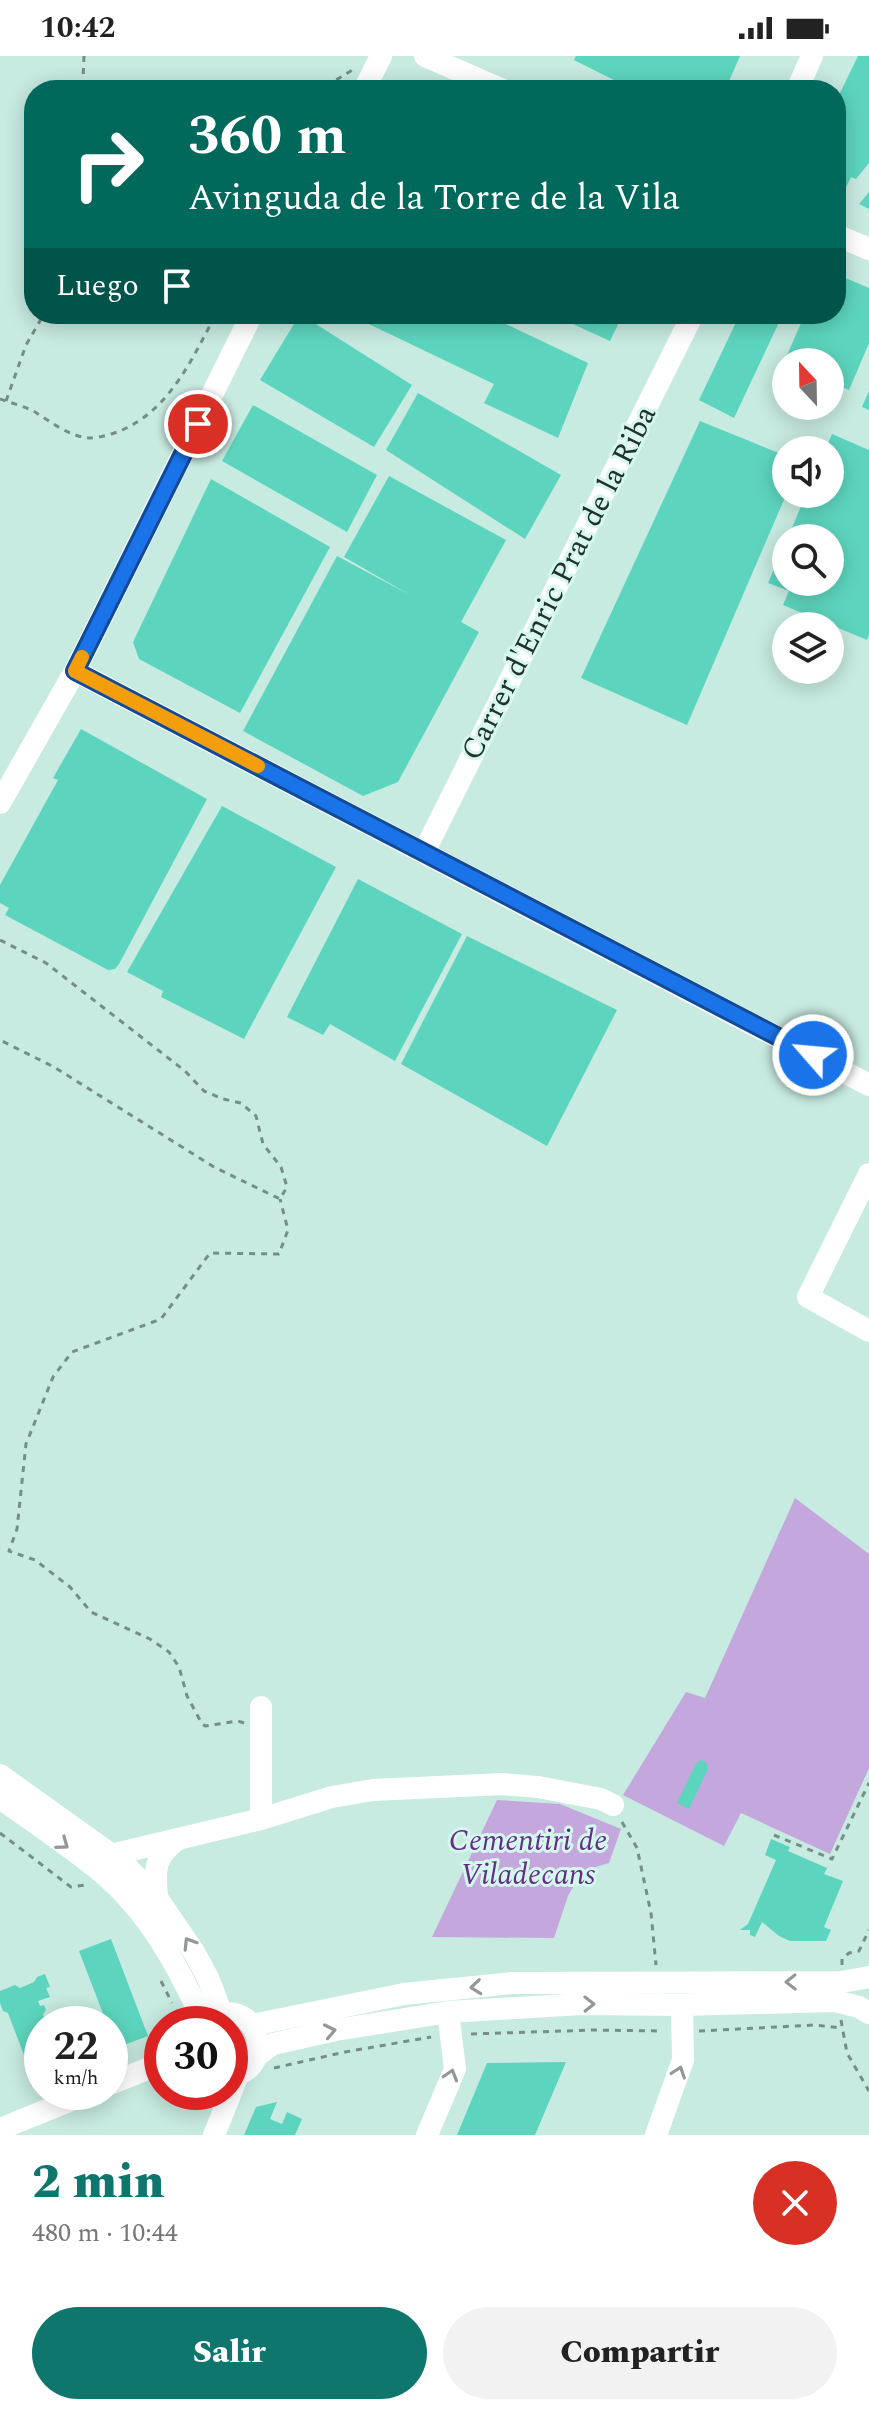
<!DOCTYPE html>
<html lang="es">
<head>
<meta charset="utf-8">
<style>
	body { margin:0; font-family:Spectral,serif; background:#f2f2f2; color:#222; height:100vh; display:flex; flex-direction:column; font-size:30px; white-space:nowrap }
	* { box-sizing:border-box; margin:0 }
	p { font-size:26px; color:#767676 }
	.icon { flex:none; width:44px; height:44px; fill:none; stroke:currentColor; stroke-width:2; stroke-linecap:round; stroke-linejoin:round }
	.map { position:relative; height:2079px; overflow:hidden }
	.sheet { display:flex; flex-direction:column; background:#fff; flex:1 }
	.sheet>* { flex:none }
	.hud { position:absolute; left:24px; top:24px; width:822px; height:244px; border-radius:32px; box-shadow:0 4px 20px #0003; background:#00695c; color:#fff; overflow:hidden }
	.needle { width:52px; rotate:338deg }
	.fabs { position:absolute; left:772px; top:292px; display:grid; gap:16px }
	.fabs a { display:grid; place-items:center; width:72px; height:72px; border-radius:50%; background:#fff; box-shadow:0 4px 20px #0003; font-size:40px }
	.speed { position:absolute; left:24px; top:1950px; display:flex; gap:16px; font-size:40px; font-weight:700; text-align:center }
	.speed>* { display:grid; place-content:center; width:104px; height:104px; border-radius:50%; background:#fff; box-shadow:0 4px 20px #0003; line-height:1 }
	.speed small { font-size:20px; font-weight:400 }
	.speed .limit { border:12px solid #d22; background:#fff; color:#111 }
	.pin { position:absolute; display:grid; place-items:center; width:68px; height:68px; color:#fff; margin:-34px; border:4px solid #fff; border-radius:50%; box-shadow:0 2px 8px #0007 }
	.me { position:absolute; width:88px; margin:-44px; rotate:297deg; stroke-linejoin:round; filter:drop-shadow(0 0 6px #0008) }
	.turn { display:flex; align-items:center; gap:28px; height:168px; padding:0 32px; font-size:36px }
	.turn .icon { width:104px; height:104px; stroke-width:2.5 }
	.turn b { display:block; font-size:56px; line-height:68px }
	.then { display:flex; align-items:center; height:76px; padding:0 32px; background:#0003; gap:16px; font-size:30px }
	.round { display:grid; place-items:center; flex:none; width:84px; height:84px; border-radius:42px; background:#f2f2f2 }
	.overview { display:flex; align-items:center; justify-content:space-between; height:136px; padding:0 32px }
	h1 { font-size:48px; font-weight:800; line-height:60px; color:#0f766e }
	.button { display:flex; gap:16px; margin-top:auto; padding:16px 32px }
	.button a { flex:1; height:92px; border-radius:48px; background:#0f766e; color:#fff; font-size:32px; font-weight:800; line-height:92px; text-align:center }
	.button a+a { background:#f2f2f2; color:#222 }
	.status { display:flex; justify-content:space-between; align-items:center; height:56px; padding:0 40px; background:#fff; direction:ltr }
	.status svg { height:22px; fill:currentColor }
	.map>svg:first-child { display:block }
	.green { fill:#c4a7dd }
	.building { fill:#5dd5be }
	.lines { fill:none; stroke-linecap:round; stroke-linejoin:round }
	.path { stroke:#768e88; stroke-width:3; stroke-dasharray:6 6; stroke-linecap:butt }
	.minor { stroke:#fff; stroke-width:22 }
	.oneway { stroke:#919896 }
	.route-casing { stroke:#114b97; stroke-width:20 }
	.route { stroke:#1a73e8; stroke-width:14 }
	.slow { stroke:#f59e0b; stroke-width:14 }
	.labels { text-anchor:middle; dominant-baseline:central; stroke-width:6; stroke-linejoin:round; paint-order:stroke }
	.street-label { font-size:30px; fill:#23302d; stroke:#d4f7ee }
	.park-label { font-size:30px; font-style:italic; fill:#632f86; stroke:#d4f7ee }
</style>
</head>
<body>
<div class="status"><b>10:42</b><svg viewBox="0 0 49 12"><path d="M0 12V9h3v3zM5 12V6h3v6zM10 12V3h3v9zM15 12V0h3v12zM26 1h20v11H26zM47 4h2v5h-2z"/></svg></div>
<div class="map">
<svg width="869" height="2079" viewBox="0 0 869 2079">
	<rect width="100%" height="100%" fill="#c7eae1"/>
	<path class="green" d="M795,1442L869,1498V1712L830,1798L741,1757L724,1790L623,1739L686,1636L705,1642Z
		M497,1744L560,1748L621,1773L609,1807L582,1815L568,1840L554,1882L432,1881Z"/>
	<path class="building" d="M576,0H740L725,34H616V25L574,4Z
		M858,0H869V107L856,123L851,121L841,141L836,139V45Z
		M869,136V153L859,148Z
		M836,218L869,232V287L849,334L830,326V306H784L805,258H836Z
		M300,258L412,329L374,391L260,324Z
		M348,258H485L588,307L558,382L484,347L494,328Z
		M551,258H623L610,285Z
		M740,258H783L734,362L699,344Z
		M869,335V354L862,351Z
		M418,337L561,419L525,483L386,394Z
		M253,349L377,419L347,476L222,405Z
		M700,365L786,400V439L687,669L581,622Z
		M832,378L869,394V579L867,584L783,549L789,535L768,527L786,486V526H830V482H788L806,438H830V394H825Z
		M389,420L506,484L461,566L479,576L398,726L363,740L243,675L337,500L410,539L344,501Z
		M211,423L330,491L240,657L139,603L133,586Z
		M81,673L207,743L119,908L115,913L108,914L5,859L9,852L0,847V829L58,724L53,722Z
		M222,750L336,811L244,983L161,941L163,935L127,916Z
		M358,823L462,878L395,1005L330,968L323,979L287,961Z
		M467,880L617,954L547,1090L401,1008Z
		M703,1704L707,1708V1715L689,1753L677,1747L695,1709L699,1705Z
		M771,1783L790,1791L788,1795L827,1812L824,1818L843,1825L824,1871L831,1874L826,1885H790L779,1880L762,1866L755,1881L750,1879V1874H740L748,1868L776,1804L765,1799Z
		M111,1883L148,1980L116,1992L110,1976V1968H107L79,1895Z
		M45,1918L50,1931L46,1932L50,1941L38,1945L40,1950L44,1949L46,1954L43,1958L46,1968H42V2026L32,2030L25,2012L27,2007L8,1957L3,1955L0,1947V1935L15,1929L20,1932L34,1926L37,1921Z
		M566,2006L535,2079H457L487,2007Z
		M277,2046L270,2063L282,2068L287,2056L302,2063L295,2079H244L256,2051Z"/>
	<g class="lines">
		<path class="path" d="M84,0L83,25L86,34
			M330,34L336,24L354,13
			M0,343C11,347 24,350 35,356C51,366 70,381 90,382C99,382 112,378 120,375C170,354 192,303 216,258
			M6,345L26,289L44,258
			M0,884L46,907L185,1015L204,1035L223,1043L241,1047L256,1060L263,1088L281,1111L287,1131L280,1143L214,1111L54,1011L0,984
			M244,1667L238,1665L205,1670L201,1666L187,1640L179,1611L169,1596L150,1583L91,1556L70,1531L35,1504L9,1495L17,1473L26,1388L53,1321L72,1296L161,1263L210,1197L279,1198L288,1174L280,1143
			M622,1766L637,1792L651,1857L656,1909
			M0,1777L71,1831L86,1829
			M774,1779L832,1803L869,1727
			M842,1909V1903L849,1897L859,1895L869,1874
			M161,1925L172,1947
			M841,1964L847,1997L869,2035
			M699,1975L815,1969L841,1972
			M471,1978L594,1974L663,1975
			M274,2012L345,1996L431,1981"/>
		<path class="minor" d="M425,0L503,34
			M364,34L381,0
			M797,34L812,0
			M836,179L869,193
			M75,615L869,1029
			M0,747L75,615L252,258
			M424,796L693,258
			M869,1118L808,1241L869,1275
			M0,1719L123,1807L157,1842L194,1896L208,1922L222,1958
			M0,1742C33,1766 68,1789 100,1815C149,1856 179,1911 204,1968
			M261,1763V1651
			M111,1799L261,1763L332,1741L373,1734L502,1728L538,1731L601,1743L613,1749
			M157,1842C155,1814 153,1801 178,1783
			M209,1964C253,1935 283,2009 230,2021
			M253,1969L404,1938L513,1927L841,1926L869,1921
			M258,1999L273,1988L336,1974L448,1956L582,1948L682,1949L835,1945L859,1951L869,1957
			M110,2028L162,2007
			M0,2073L91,2036
			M214,2079L238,2019
			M427,2079L455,2013L448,1956
			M656,2079L683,2004L682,1949"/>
	</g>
	<defs><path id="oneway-chevron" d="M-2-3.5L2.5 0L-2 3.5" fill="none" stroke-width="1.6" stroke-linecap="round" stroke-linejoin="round" transform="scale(2)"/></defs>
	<g class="oneway">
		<use href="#oneway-chevron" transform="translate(63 1788) rotate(36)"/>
		<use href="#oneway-chevron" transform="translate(189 1887) rotate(-122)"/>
		<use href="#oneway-chevron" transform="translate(791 1926) rotate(179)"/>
		<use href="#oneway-chevron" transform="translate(476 1931) rotate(174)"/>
		<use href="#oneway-chevron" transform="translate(589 1948) rotate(-1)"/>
		<use href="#oneway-chevron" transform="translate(330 1975) rotate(-12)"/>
		<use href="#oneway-chevron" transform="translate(679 2016) rotate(-71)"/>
		<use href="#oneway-chevron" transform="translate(451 2019) rotate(-73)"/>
	</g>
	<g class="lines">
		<g class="route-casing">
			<path id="route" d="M198,368L75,615L813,999"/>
		</g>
		<use href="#route" class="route"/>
		<path class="slow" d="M82,601L75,615L258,710"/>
	</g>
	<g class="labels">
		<g class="street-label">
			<text transform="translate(559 527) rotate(-63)">Carrer d'Enric Prat de la Riba</text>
		</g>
		<g class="park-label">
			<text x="528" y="1785">Cementiri de<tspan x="528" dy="34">Viladecans</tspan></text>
		</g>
	</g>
</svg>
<div class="fabs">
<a><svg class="needle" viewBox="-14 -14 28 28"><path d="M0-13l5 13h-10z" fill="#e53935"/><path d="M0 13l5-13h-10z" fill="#767676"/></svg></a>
<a><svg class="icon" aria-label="sound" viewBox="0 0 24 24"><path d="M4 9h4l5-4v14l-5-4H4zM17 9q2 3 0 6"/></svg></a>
<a><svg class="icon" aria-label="search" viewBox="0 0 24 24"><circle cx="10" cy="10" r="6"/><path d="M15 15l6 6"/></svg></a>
<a><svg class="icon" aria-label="layers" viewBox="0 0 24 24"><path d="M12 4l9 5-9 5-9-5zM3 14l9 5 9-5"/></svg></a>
</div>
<div class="speed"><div>22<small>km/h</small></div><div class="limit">30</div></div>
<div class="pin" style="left:198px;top:368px;background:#d93025"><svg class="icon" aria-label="arrive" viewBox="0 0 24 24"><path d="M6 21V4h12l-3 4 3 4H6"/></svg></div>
<svg class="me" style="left:813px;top:999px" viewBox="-20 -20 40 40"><circle r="17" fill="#1a73e8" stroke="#fff" stroke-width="3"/><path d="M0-11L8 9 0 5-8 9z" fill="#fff"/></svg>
<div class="hud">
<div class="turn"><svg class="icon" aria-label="right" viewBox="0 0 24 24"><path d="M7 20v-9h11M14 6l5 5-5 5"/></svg><div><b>360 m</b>Avinguda de la Torre de la Vila</div></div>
<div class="then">Luego<svg class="icon" aria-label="arrive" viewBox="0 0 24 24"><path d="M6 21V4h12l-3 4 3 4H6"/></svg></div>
</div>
</div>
<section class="sheet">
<div class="overview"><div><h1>2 min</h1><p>480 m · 10:44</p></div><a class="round" style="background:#d93025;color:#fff"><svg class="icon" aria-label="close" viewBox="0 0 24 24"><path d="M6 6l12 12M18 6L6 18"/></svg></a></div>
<div class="button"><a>Salir</a><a>Compartir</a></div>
</section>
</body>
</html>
